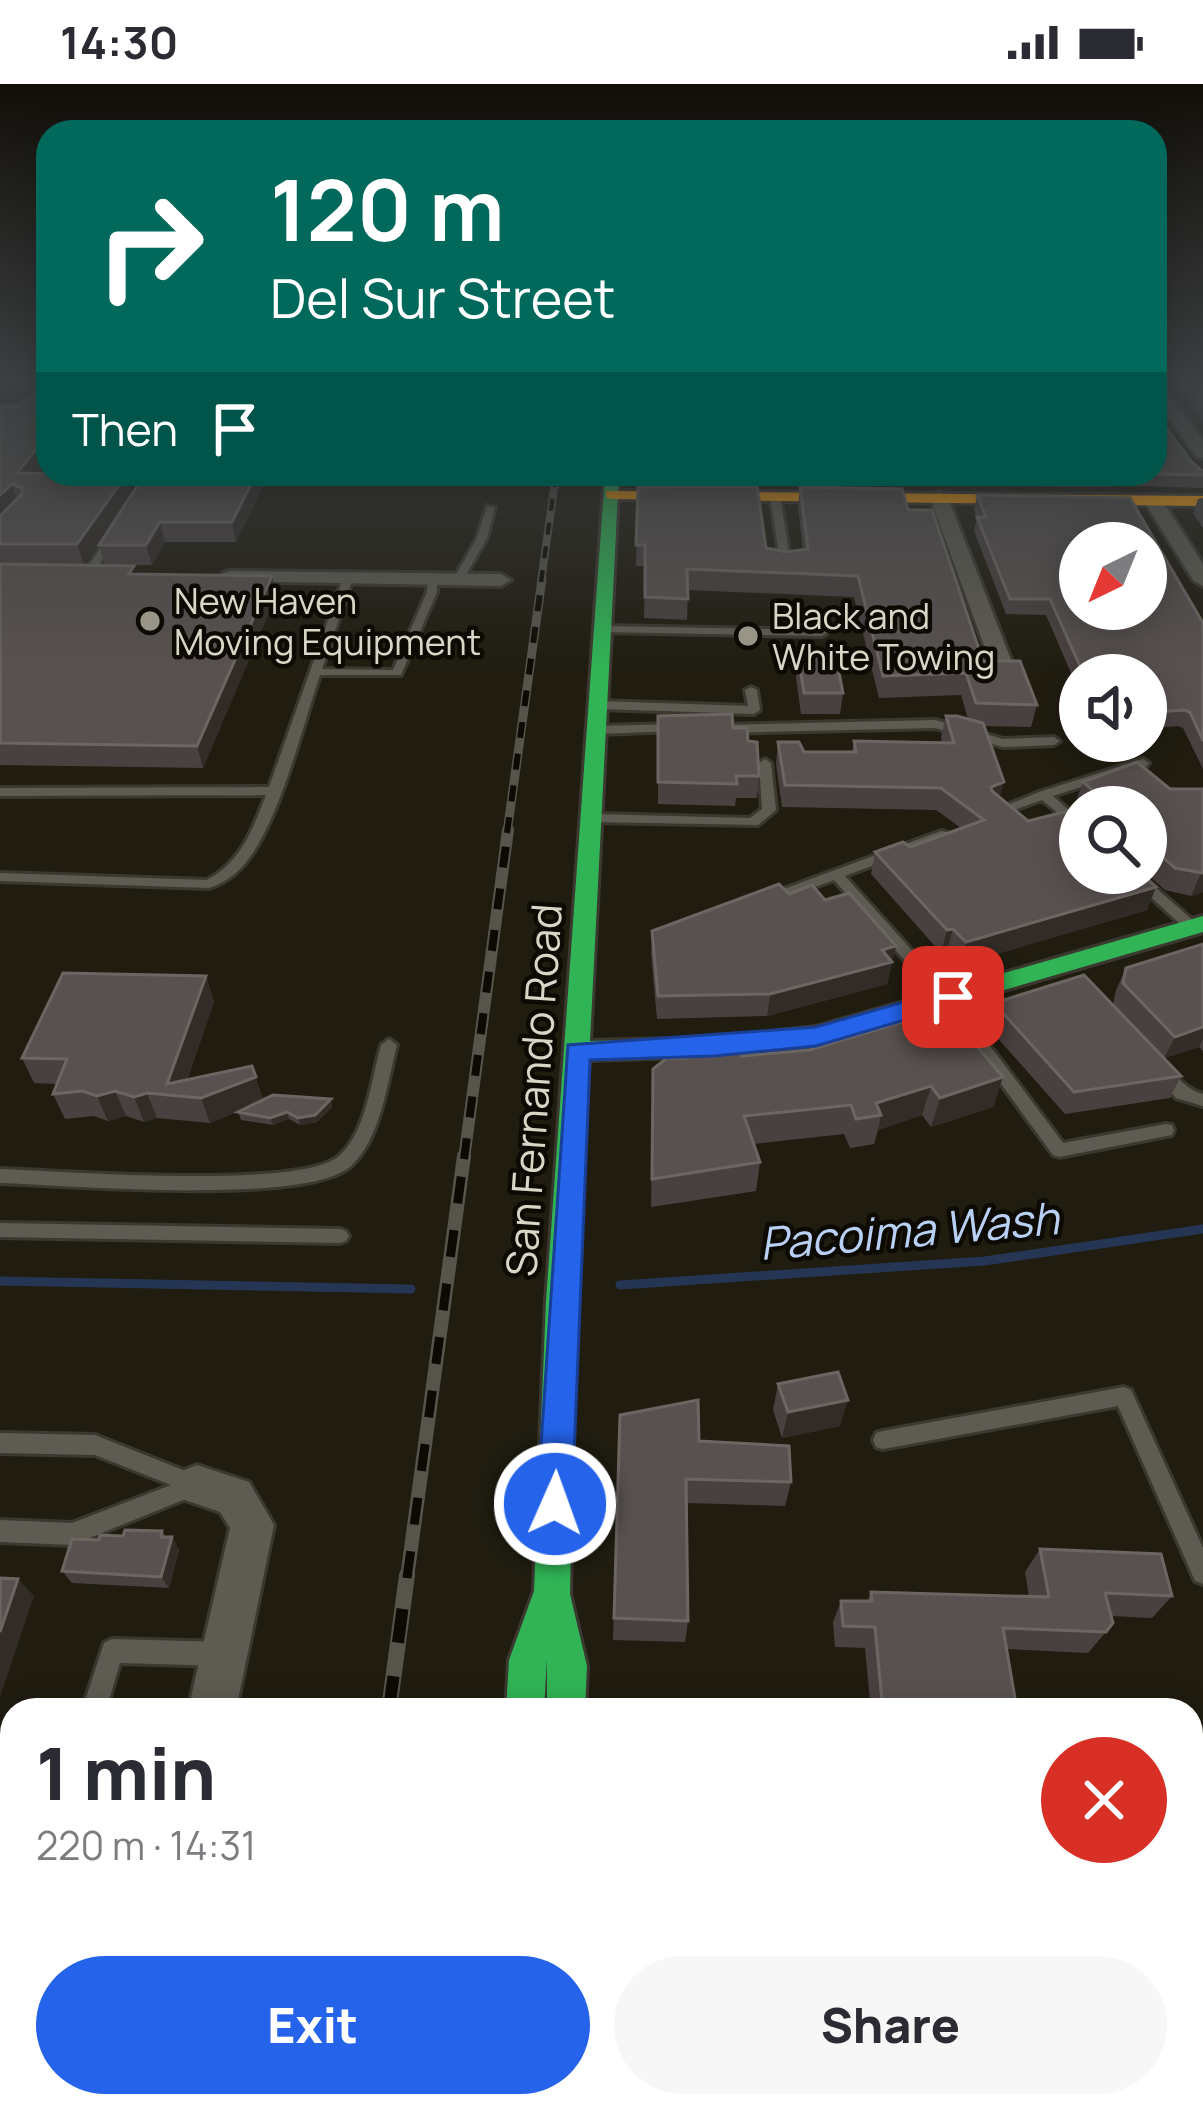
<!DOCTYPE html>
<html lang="en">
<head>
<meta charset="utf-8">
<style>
	body { margin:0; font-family:Manrope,sans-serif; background:#f7f7f7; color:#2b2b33; height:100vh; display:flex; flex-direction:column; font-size:45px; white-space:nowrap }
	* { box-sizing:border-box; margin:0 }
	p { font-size:39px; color:#7c7c81 }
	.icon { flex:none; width:66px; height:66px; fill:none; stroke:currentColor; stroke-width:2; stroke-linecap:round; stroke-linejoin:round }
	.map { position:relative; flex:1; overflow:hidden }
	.drawer { position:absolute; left:0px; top:1614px; width:1203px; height:420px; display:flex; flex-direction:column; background:#fff; border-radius:36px 36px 0 0; box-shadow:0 6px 30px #0003 }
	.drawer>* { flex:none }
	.banner { position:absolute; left:36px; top:36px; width:1131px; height:366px; border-radius:36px; box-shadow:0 6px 30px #0003; background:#00695c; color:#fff; overflow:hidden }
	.needle { width:78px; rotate:223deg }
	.controls { position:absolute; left:1059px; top:438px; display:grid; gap:24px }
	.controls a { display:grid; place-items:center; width:108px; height:108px; border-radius:50%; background:#fff; box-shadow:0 6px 30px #0003; font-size:60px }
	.pin { position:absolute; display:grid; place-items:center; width:102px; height:102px; color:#fff; margin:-51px; border-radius:24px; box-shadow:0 6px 18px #0006 }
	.me { position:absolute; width:132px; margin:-66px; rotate:2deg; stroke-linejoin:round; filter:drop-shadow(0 0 9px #0008) }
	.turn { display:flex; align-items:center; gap:42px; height:252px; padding:0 36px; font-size:54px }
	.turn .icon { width:156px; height:156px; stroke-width:2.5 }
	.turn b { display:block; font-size:84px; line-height:102px }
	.then { display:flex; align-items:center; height:114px; padding:0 36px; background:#0003; gap:24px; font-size:45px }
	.round { display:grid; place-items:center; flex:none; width:126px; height:126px; border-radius:63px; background:#f7f7f7 }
	.summary { display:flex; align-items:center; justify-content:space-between; height:204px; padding:0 36px }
	h1 { font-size:72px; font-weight:800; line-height:90px }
	.button { display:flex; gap:24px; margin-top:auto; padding:24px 36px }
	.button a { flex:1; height:138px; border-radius:72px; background:#2563eb; color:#fff; font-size:48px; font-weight:800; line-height:138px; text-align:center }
	.button a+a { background:#f7f7f7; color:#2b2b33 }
	.status { display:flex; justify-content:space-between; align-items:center; height:84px; padding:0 60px; background:#fff; direction:ltr }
	.status svg { height:33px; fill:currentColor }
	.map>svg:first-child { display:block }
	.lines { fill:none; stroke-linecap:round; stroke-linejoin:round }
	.stream { stroke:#253655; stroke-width:9 }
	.lane-casing { stroke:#3b3830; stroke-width:6 }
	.street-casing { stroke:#3b3830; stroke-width:6 }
	.fast-casing { stroke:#3b3830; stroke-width:6 }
	.slow-casing { stroke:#3b3830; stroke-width:6 }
	.lane { fill:#5e5c52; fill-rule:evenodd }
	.street { fill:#5e5c52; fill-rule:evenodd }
	.fast { fill:#30b455; fill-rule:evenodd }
	.slow { fill:#ff9f0a; fill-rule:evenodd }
	.rail-far4-casing { stroke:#57544c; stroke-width:8 }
	.rail-far3-casing { stroke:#57544c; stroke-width:9 }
	.rail-far2-casing { stroke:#57544c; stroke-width:12 }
	.rail-far1-casing { stroke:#57544c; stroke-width:14 }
	.rail-casing { stroke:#57544c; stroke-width:16 }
	.rail-far4 { stroke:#0d0a03; stroke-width:4.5; stroke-dasharray:12; stroke-linecap:butt }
	.rail-far3 { stroke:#0d0a03; stroke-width:6; stroke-dasharray:16; stroke-linecap:butt }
	.rail-far2 { stroke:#0d0a03; stroke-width:8; stroke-dasharray:21; stroke-linecap:butt }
	.rail-far1 { stroke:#0d0a03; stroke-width:9; stroke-dasharray:27; stroke-linecap:butt }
	.rail { stroke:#0d0a03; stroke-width:12; stroke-dasharray:34; stroke-linecap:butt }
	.wall { fill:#494140 }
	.shaded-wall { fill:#322c27 }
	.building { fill:#58514f; stroke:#6c6662; stroke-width:3; fill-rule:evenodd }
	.route { fill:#2563eb; stroke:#184099; stroke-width:3 }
	.poi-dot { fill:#989588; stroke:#0d0a03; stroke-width:4.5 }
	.labels { text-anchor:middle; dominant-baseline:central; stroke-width:9; stroke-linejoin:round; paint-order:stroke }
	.far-poi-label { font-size:36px; fill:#d9d6c8; stroke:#0d0a03; text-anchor:start }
	.street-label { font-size:42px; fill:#d9d6c8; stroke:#0d0a03 }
	.water-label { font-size:45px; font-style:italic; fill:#b9d0f5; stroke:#0d0a03 }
</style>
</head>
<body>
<div class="status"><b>14:30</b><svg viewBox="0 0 49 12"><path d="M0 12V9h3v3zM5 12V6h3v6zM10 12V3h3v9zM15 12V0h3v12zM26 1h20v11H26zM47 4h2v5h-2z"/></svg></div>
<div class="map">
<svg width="1203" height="2034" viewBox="0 0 1203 2034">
	<rect width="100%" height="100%" fill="#201c10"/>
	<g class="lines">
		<path class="stream" d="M0,1197L411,1205
			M620,1201L985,1177L1203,1145"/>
		<g class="lane-casing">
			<path id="lane" d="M635,390H645L648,397H681L686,400L681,403H645L642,402Z
				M775,409L780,412L791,482L786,485L781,482L770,412Z
				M487,422L495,424L487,454L462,498H454L453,496L477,454Z
				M110,450L118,452L91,493H83L82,491Z
				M348,491L353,494L322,585L393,586L427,508L428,493L437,495V508L401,591H320C302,644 280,735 247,777C237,790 224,799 209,804L0,797V789L207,796C241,778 253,745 266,711L0,712V704L269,703L343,494Z
				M821,535L826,538L827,549L822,552L603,548L598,545L603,542L816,546V538Z
				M751,603L757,606L760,626L754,630L599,625L593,621L599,617L748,622L745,606Z
				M935,636L1003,655L1054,653L1060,657L1054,661L1003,663L935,644L724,649L718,645L724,641Z
				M675,640L679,641V647L598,650L592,646L598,642Z
				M765,675L771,679L776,726L758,741L594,738L587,734L594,730L750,734L762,725L759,679Z
				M1143,675L1149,679L1147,682L1053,712L1080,736V747L1042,716L997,732L990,728L1039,708Z
				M941,747L946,748V754L845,792L952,911L1063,1059L1166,1040L1172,1041L1174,1046L1172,1051L1059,1073L1053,1071L942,919L834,796L772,819H762L760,816L762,813Z
				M1124,789H1139L1197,840L1199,843L1197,846H1187Z
				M389,955L397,961C387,999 381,1054 351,1082C307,1122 66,1101 0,1099V1085C60,1087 301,1106 339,1072C367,1047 371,996 381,961Z
				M1163,984C1180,991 1182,1004 1203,1010V1022L1176,1014L1155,990Z
				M0,1139L340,1145L346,1147L349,1152L346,1157L340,1159L0,1153Z
				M1124,1303L1131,1306L1203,1464V1500L1195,1497L1118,1322L883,1365L876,1363L873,1356L876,1349L883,1347Z
				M0,1349L95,1351L203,1394L207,1401L203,1408L72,1461L0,1458V1436L72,1439L171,1401L95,1371L0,1369Z
				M112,1555L224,1558L232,1562L236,1570L232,1578L224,1582L120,1579L106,1626H82L104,1559Z
				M12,1886V1943L10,1949L0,1953V1895L2,1889Z
				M1191,1969L1201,1973L1203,1978V2034H1193L1188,2022H1191Z"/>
		</g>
		<g class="street-casing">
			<path id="street" d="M1155,301H1161L1203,357V374L1197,373L1155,315Z
				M939,408L948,414L1015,586L1012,591H996L993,586L930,414Z
				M1146,413H1160L1203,480V502L1193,496L1144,417Z
				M230,487L501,490L511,496L501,502L223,497V489Z
				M197,1381L249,1398L274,1441L236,1626H188L230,1444L220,1428L182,1415L176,1401L182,1387Z
				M96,2022H152L151,2034H93Z"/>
		</g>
		<g class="fast-casing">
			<path id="fast" d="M605,390H619L590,957L714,954L816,943L1203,832V848L816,961L714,972L589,976L576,1217L570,1510L587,1582L585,1626H547V1575L544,1626H506L509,1576L534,1507L546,1217Z
				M480,2022H526L524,2034H478Z
				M551,2022H597L598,2034H552Z"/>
		</g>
		<g class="slow-casing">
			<path id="slow" d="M606,407L1203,412V422L611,415L606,413Z"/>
		</g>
		<use href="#lane" class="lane"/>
		<use href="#street" class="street"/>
		<use href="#fast" class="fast"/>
		<use href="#slow" class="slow"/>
		<g class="rail-far4-casing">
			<path id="rail-far4" d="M541,498L556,390"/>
		</g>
		<g class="rail-far3-casing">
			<path id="rail-far3" d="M507,749L542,495"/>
		</g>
		<g class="rail-far2-casing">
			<path id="rail-far2" d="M464,1075L508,746"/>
		</g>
		<g class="rail-far1-casing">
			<path id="rail-far1" d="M407,1494L464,1072"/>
		</g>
		<g class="rail-casing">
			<path id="rail" d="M389,1626L407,1491
				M334,2034L336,2022"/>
		</g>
		<use href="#rail-far4" class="rail-far4"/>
		<use href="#rail-far3" class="rail-far3"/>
		<use href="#rail-far2" class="rail-far2"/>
		<use href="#rail-far1" class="rail-far1"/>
		<use href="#rail" class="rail"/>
	</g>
	<path class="wall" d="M48,301V377L38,389L127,390L132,409L84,481L0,480V322H19Z
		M1177,301H1203V336Z
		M1191,377L1203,388V404L1115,401L1113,397L1111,403L956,402L951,396H917L913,401L690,398L681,392H651L650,390H1155Z
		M145,390H269L236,458H165L152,481H105L99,461Z
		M638,403L766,464L786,468L803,466L798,423L800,403L908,426L983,577L1037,621L1031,643L984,642L999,714L1080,789L1156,803L1147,826L959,881L947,867L941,869L871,790L875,768L910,763L961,744L936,726L782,723L776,680L778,658L804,668H852L854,657L942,659L941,653L946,632L968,635L961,611L879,614L854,513L688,506L687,536L644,534L645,482H636Z
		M977,411L1203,539V685L1183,644L1178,642L1146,645V591H1080V610L1046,531L1006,530L974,447L977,434L974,426Z
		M1203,414V444L1193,429L1198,415Z
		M0,480L136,490L272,492L276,512L203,684L0,681Z
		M798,572L843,609L840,630H801L796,593Z
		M658,632L733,644L748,657L759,692L757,714H736L735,722L658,720Z
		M1083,698L1170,705H1203V808L1191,812L1165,806L1146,789V723L1080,724L1075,720Z
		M789,810L825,816L896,862L887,900L767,932L657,935L651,870L652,847Z
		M1203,860V967L1199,963L1164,974L1181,992L1170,1014L1065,1030L986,941L994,919L1113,921L1116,906L1126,884Z
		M206,892L214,918L187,996L252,982L263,1016L331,1015L332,1023L317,1038L300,1041L289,1035L273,1041L241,1036L238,1028L244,1025L210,1039L157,1034L144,1038L126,1032L108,1037L94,1032L65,1035L53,1010L57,1000L34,999L22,974Z
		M742,972L1003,993L993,1023L931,1043L922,1031L878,1046L874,1060L850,1064L844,1050L754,1060L760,1078L756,1107L651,1123L653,985Z
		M778,1300L840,1342L782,1354L773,1326Z
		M620,1331L699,1357L791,1398L785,1422L687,1419L688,1537L685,1558L613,1556Z
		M162,1447L166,1453H172L179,1466L169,1504L72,1499L62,1487L99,1456Z
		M1040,1465L1172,1512L1152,1534L1111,1532L1106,1548L1088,1569L1007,1565L1017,1626H850L854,1617H870L865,1564L835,1563L833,1538L841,1517H867L871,1508L1029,1513L1025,1488Z
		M793,2022H835L836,2034H794Z"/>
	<path class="shaded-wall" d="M48,351V377L23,408L17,389Z
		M127,390L132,409L84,481L77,460Z
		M256,390H269L236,458L232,438Z
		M12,400L18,420L0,438V411Z
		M160,438L165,458L152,481L146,461Z
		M272,492L276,512L203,684L197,662Z
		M1004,698L998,720L991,703Z
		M1201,789H1203V808L1191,812Z
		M1156,803L1147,826L959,881L966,858Z
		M953,845L947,867L941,869L947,846Z
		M896,862L887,900L767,932L770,910Z
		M206,892L214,918L181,1012L167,1000Z
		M1203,943V955L1199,963L1164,974L1175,953Z
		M256,993L263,1018L210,1039L201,1014Z
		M1003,993L993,1023L931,1043L940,1014Z
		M931,1002L922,1031L878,1046L881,1031L876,1019Z
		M115,1007L126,1032L108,1037L97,1012Z
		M147,1009L157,1034L144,1038L134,1013Z
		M331,1015L332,1023L317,1038L300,1041L298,1034Z
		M287,1028L289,1035L273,1041L270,1034Z
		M848,1316L840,1342L782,1354L788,1328Z
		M172,1453L179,1466L169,1504L161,1493Z
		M18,1495L34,1512L0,1613V1548Z"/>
	<path class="building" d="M40,301H48V351L17,389L127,390L77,460H0V432L22,410V404L12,400L0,411V322H19Z
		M1191,301H1203V316Z
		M1155,329L1191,377L1203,388V391L1155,390Z
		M145,390H256L232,438H160L146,461H99Z
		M757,402L766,464L786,468L808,465L800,403L902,405L908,426H932L983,577H1020L1037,621L976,619L966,589L883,592L858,492L687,485L688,515L645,513V461H636L638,403Z
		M977,411L1130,414L1203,539V657L1190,628L1184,626L1146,629V591H1084L1050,515H1010L977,433H986ZM1080,459H1146V525H1080Z
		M0,480L134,482L129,490L272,492L197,662L0,659Z
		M798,572L836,573L843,609H804Z
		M732,630L733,644H747L748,657L757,658L759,692H736L737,700L658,698V632Z
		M946,632H957L983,639L1004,698L991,703L992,707L1028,737L1080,724V789H1141L1156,803L966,858L953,845L947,846L875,768L903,758L910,763L984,736L941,704L785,701L778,658H799L804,668H856L854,657L954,659Z
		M1137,678L1170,705H1203V789L1175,784L1151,763H1146V723H1092V721L1105,717L1083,698Z
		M779,800L789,810L812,801L825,816L849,809L896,862L882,866L892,878L770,910L658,912L652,847Z
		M1203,860V943L1175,953L1123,899L1126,884Z
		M63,889L206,892L167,1000L252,982L256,993L201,1014L147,1009L134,1013L115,1007L97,1012L82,1007L53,1010L67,975L22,974Z
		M1084,891L1181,992L1074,1008L994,919Z
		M945,925L1003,993L940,1014L931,1002L876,1019L881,1031L856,1035L851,1021L744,1032L760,1078L652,1095L653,985L667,974H686V966H742V972L809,966Z
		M273,1011L331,1015L315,1031L298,1034L287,1028L270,1034L238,1028Z
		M838,1288L848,1316L788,1328L778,1300Z
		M698,1316L699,1357L789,1362L791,1398L686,1395L688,1537L614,1534L620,1331Z
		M125,1446L162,1447L161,1453H172L161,1493L62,1487L72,1455L99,1456L100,1451L123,1452Z
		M1040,1465L1161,1470L1172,1512L1105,1509L1113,1539L1106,1548L1003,1544L1017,1626H855L854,1617H882L875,1543L843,1542L841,1517H872L871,1508L1049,1513Z
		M0,1494L18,1495L0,1548Z
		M802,2022H835L836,2034H803Z"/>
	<linearGradient id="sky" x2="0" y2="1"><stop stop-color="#120f09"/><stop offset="0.51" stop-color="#3c4042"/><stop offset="1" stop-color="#3c4042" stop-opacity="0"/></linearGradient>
	<rect width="1203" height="586" fill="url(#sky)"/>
	<path class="route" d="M953,904L962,906L966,913L962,919L816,962L714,972L590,976L572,1420L567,1432L555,1436L542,1432L537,1420L568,961L816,943Z"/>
	<g class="poi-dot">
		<circle cx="150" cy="537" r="12"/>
		<circle cx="748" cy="552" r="12"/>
	</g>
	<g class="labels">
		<g class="far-poi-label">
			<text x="174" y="516">New Haven<tspan x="174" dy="41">Moving Equipment</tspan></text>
			<text x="772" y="531">Black and<tspan x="772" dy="41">White Towing</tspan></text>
		</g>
		<g class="street-label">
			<text transform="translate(533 1006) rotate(-86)">San Fernando Road</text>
		</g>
		<g class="water-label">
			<text transform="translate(909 1146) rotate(-5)">Pacoima Wash</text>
		</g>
	</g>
</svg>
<div class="controls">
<a><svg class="needle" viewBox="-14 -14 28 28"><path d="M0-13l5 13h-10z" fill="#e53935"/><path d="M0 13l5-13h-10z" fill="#7c7c81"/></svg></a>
<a><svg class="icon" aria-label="sound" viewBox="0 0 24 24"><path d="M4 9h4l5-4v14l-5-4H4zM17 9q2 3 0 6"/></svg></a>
<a><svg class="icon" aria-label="search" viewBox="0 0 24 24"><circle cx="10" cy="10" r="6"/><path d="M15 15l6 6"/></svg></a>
</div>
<div class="pin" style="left:953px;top:913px;background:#d93025"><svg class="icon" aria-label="arrive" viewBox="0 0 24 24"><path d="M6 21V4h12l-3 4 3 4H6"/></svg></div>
<svg class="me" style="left:555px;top:1420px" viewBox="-20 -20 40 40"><circle r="17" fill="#2563eb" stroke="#fff" stroke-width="3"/><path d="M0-11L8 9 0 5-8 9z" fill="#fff"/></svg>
<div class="banner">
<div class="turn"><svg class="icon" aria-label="right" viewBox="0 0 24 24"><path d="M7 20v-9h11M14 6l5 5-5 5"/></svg><div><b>120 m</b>Del Sur Street</div></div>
<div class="then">Then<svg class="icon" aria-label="arrive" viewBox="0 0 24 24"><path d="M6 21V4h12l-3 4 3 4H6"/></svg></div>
</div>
<section class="drawer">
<div class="summary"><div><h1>1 min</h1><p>220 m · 14:31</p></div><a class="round" style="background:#d93025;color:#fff"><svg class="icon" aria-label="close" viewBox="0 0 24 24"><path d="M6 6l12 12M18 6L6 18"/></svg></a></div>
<div class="button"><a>Exit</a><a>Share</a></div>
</section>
</div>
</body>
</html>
